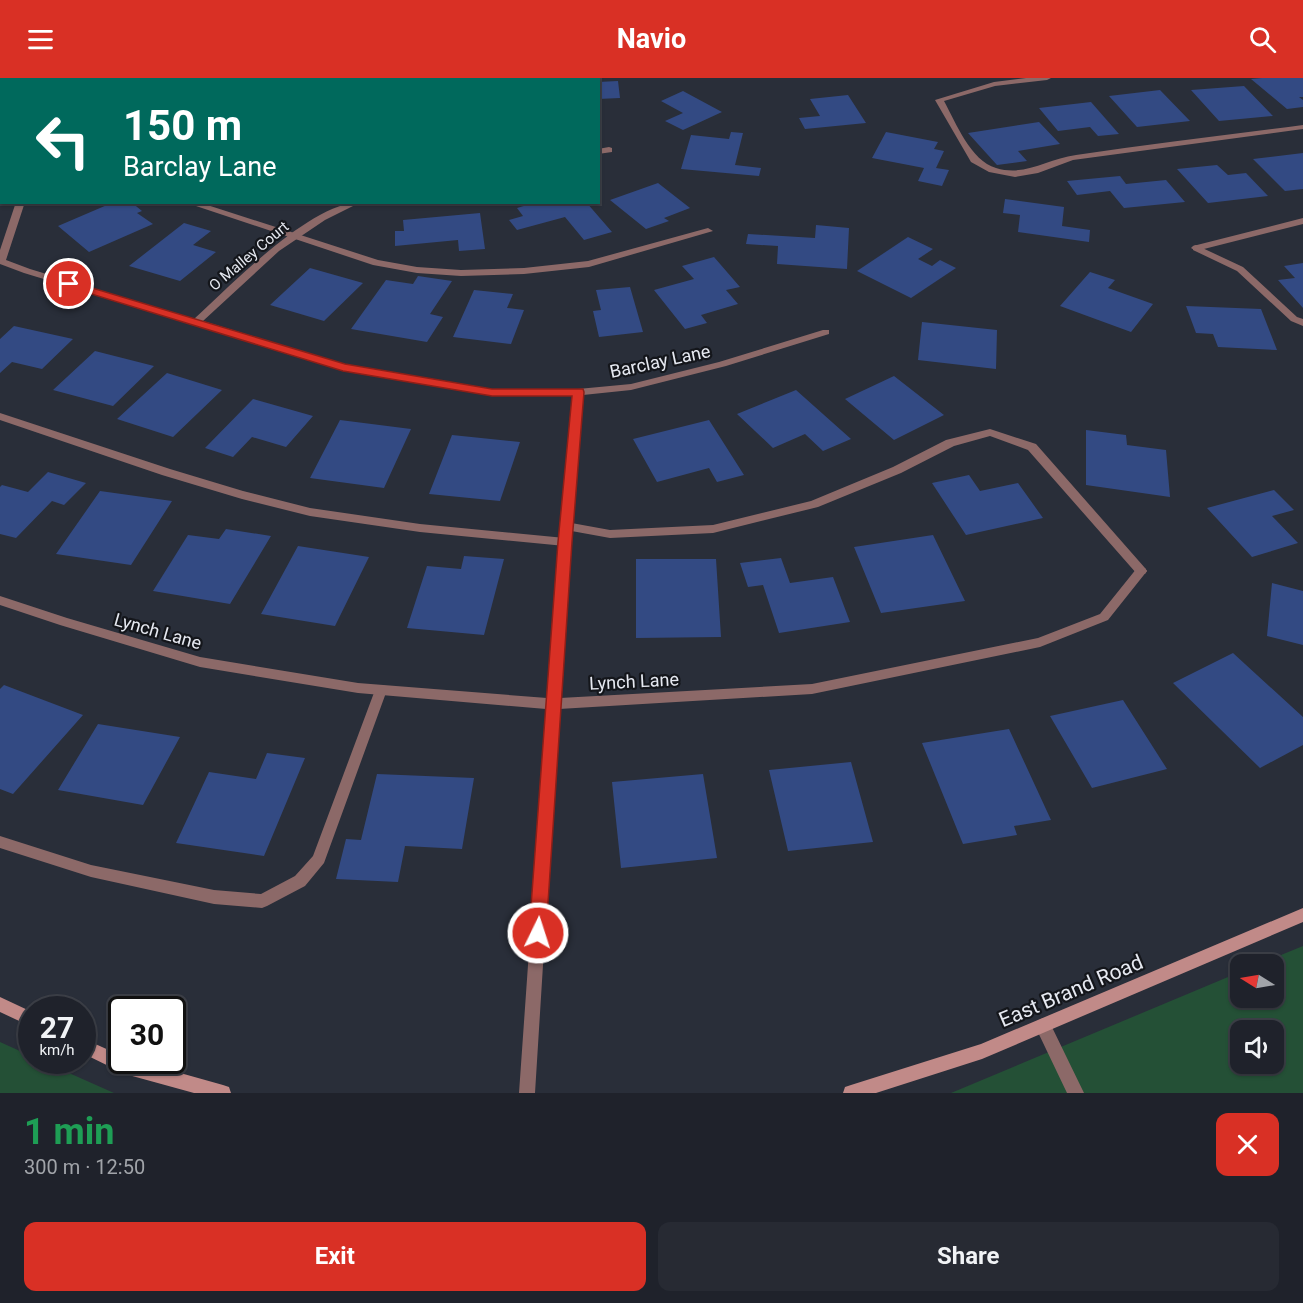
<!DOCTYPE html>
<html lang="en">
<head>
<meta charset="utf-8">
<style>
	body { margin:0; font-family:Roboto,sans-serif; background:#272a33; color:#f1f3f6; height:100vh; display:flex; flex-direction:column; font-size:22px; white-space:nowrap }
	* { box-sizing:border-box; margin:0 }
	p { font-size:20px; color:#a1a4a9 }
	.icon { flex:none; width:33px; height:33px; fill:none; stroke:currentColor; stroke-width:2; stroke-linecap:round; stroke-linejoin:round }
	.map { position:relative; height:1015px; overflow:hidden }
	.details { display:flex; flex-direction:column; background:#1f222b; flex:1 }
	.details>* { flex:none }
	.banner { position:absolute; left:0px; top:0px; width:600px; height:126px; box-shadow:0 2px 4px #0004,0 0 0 2px #3c3f47; background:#00695c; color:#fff; overflow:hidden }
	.needle { width:39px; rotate:281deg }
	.fabs { position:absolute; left:1230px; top:876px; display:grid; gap:12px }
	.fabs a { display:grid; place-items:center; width:54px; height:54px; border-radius:12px; background:#1f222b; box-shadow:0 2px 4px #0004,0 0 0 2px #3c3f47; font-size:30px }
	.speed { position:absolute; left:18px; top:918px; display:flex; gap:12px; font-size:30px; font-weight:700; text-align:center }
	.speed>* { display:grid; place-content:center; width:78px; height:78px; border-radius:50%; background:#1f222b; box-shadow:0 2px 4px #0004,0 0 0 2px #3c3f47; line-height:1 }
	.speed small { font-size:15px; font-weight:400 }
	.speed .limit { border:3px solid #111; border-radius:9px; background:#fff; color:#111 }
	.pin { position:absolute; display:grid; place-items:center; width:51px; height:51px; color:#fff; margin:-26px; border:3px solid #fff; border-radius:50%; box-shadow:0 2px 6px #0007 }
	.me { position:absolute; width:66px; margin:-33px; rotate:4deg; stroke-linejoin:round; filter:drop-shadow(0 0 4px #0008) }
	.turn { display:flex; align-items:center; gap:21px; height:126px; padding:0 24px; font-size:27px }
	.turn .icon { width:78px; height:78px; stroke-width:2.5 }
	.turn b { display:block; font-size:42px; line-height:51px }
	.round { display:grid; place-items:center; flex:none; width:63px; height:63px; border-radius:12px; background:#272a33 }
	.overview { display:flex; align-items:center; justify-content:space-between; height:102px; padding:0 24px }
	h1 { font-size:36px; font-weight:700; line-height:45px; color:#1e9e55 }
	.action { display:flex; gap:12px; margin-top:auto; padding:12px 24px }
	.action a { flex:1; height:69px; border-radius:12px; background:#d93025; color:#fff; font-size:24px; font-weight:700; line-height:69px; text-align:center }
	.action a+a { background:#272a33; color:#f1f3f6 }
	header { display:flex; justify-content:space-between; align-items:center; height:78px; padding:0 24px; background:#d93025; color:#fff; font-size:27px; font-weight:700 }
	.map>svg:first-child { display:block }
	.green { fill:#245036; fill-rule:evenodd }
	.building { fill:#334a83 }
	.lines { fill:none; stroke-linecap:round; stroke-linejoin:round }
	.lane { fill:#8c6968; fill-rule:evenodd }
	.street { fill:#8c6968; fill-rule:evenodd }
	.secondary { fill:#c18a88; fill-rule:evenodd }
	.route { fill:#d93025; stroke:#8d1f18; stroke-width:1.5 }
	.labels { text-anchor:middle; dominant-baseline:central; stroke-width:4.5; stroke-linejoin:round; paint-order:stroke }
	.far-street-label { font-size:15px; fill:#e6e9f1; stroke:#14161b }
	.street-label { font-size:18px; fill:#e6e9f1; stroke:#14161b }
	.near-street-label { font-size:21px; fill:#e6e9f1; stroke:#14161b }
</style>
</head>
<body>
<header><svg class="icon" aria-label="menu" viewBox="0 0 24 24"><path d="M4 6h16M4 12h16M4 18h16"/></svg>Navio<svg class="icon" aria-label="search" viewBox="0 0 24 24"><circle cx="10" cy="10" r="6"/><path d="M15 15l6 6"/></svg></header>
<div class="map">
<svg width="1303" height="1015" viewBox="0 0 1303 1015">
	<rect width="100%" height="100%" fill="#292e39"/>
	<path class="green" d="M1303,868V1015H951L1240,894V920H1274V886H1259ZM1240,952H1274V986H1240Z
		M0,964L31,978L32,982L42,983L114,1015H0Z"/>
	<path class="building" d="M1262,0H1303V19H1299L1303,22V29L1287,31L1251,1Z
		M618,3L620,20L598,21V4Z
		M1244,8L1273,38L1219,43L1191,12Z
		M1160,12L1190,43L1137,49L1109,18Z
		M683,13L722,34L683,52L665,43L683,35L661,23Z
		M848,17L866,45L805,51L799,40L820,38L810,21Z
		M1091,24L1119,56L1098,58L1090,49L1058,53L1039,30Z
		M1039,44L1060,66L1018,73L1027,83L997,87L968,55Z
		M731,54L743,55L735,87L761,90L759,98L681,91L691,57L729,61Z
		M886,54L938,64L934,71L944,73L936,90L949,92L942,108L918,103L924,90L872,80Z
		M1303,75V111L1285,113L1253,81Z
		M1217,87L1228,97L1246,95L1268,118L1208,125L1177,91Z
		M1120,98L1126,106L1166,102L1185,124L1124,130L1110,113L1077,117L1067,103Z
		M658,105L690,130L664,140L669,143L646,151L610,122Z
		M1005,121L1064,129L1062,148L1090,152L1089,164L1018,154L1020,137L1003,135Z
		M114,124H131L142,133L137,135L153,146L89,174L58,148Z
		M537,124H586L612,154L584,162L565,139L517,152L509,142L523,138L517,130Z
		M480,135L485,171L459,173L458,162L395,168V153H404L403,142Z
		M184,145L211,153L193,167L216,174L180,203L129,188Z
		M816,147L849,150L847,191L777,186L778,168L746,166L748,156L815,160Z
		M908,159L933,171L918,181L932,188L940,182L956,190L911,220L857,193Z
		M714,179L740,209L726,212L738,226L701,237L707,245L685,251L654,212L694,201L682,188Z
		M1303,185V230L1278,202L1295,200L1284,188Z
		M310,190L363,205L324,243L270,227Z
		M1090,194L1115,202L1108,210L1153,226L1131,254L1060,228Z
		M418,198L452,203L430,236L443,239L427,264L351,251L386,202L413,206Z
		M630,209L643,254L599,259L593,233L601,232L596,212Z
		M474,212L513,216L507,230L524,232L511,266L453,259Z
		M1186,228L1261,231L1277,272L1218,269L1213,256L1196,255Z
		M922,244L997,252L996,291L918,282Z
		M14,248L73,261L42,291L12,284L0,295V261Z
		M95,273L154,288L113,328L53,312Z
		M167,295L222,312L173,359L117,341Z
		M894,298L944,337L894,362L845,321Z
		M796,312L851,361L823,373L805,356L773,370L737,336Z
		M253,321L313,338L286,369L252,359L233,379L205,370Z
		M340,342L411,351L384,410L310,400Z
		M709,342L744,397L717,404L709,390L657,404L633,361Z
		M1086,352L1126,357L1127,367L1166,372L1170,419L1086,407Z
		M452,357L520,364L500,423L429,416Z
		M48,394L86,405L64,427L52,423L16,460L0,456V409L2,407L28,414Z
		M969,397L980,413L1018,405L1043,440L966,457L932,405Z
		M1274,412L1294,432L1272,438L1298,465L1252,479L1207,430Z
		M100,413L172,423L131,487L56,476Z
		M226,451L271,458L230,526L153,513L188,457L219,461Z
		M933,457L965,523L881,535L854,469Z
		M298,468L369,479L335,548L261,536Z
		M464,478L504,481L484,557L407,550L427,488L461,491Z
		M781,480L790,505L833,499L850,544L779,555L763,507L748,509L740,485Z
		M636,481H716L721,559L636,560Z
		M1272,505L1303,513V567L1267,558Z
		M1233,575L1303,639V667L1260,690L1173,605Z
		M4,607L83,637L13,716L0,711V611Z
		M1123,622L1167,691L1092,710L1050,638Z
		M98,646L180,659L143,727L58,712Z
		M1009,651L1051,742L1014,748L1017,757L963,766L922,665Z
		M267,675L305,680L264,778L176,765L209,694L256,701Z
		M851,684L873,764L788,773L769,692Z
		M377,696L474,700L462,771L405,768L398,804L336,801L346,761L361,762Z
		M703,696L717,780L621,790L612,704Z"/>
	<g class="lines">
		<path class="lane" d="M482,0H492L480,2Z
			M184,124H198L378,182L417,189L461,192L524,190L588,183L708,150L713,153L589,189L524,196L461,198L417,195L373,187Z
			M1196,167L1243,189L1297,239L1303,241V248L1291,243L1237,193L1193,172V168Z
			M0,335L170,391L243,413L310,430L420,446L565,460L571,464L565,468L420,454L310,438L242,421L162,397L0,342Z
			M990,351L1036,366L1145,490L1147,493L1145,496H1137L1028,372L990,358L954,368L901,395L818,429L713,455L610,460L566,452L560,448L566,444L610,452L713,447L811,423L893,389L946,362Z
			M381,607L386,608L387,612L324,785L305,808L267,828L262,830L214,826L91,799L0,770V758L91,787L214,812L261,816L295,798L313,778L375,612L376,608Z
			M1043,940L1049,943L1084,1015H1067L1035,948L1037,943Z"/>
		<path class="street" d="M47,0H58L57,2Z
			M1026,0H1051L1047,2L995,8L944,23C956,45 971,83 996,90C1025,99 1047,81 1076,77C1151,66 1227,57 1303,47V51L1073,82L1038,95L1015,99L989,94L971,84L935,22L994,4Z
			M609,69L612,70V74L598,76V71Z
			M16,124H25L6,182L30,191L194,241C231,207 311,124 361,124L325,142L279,173L203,243L344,286L492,311H578L631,306L719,284L823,252H829V256L726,288L631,312L583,317L560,620L812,606L1038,560L1100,536L1137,490H1145L1147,493L1108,542L1040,569L812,616L559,631L535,1015H519L546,631L358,615L200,589L60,547L0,527V518L67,540L200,579L358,605L547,620L573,317H492L343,292L24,195L0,186V172Z
			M1303,140V146L1196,173L1191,170L1193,168Z"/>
		<path class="secondary" d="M1303,830V844L982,981L876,1015H843L845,1009L851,1007L981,966Z
			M0,919L32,934V949L0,934Z
			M82,960L122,978V982H134L223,1007L229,1009L231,1015H194L125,996L82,975Z"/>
	</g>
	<path class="route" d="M69,203L345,286L492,311H583L584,314L572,464L546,855L544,860L538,862L532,860L529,855L558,464L572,318H492L343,293L65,208L64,206Z"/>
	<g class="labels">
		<g class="far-street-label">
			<text transform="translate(249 178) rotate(-40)">O Malley Court</text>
		</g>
		<g class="street-label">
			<text transform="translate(660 283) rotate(-12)">Barclay Lane</text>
			<text transform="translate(158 553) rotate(16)">Lynch Lane</text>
			<text transform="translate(634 603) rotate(-3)">Lynch Lane</text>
		</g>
		<g class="near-street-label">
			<text transform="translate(1071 913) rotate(-23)">East Brand Road</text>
		</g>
	</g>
</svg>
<div class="fabs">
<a><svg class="needle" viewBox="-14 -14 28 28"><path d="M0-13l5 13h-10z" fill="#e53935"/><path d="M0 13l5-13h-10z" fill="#a1a4a9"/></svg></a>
<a><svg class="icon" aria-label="sound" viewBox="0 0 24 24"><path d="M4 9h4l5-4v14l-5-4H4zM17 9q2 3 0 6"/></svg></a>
</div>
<div class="speed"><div>27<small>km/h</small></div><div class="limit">30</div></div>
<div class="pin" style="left:69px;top:206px;background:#d93025"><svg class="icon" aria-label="arrive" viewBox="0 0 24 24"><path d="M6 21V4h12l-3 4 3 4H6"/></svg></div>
<svg class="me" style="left:538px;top:855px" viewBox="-20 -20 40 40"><circle r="17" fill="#d93025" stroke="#fff" stroke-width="3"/><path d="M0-11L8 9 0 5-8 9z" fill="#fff"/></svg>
<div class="banner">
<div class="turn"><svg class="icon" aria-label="left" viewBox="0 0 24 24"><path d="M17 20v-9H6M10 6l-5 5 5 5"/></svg><div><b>150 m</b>Barclay Lane</div></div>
</div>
</div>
<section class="details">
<div class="overview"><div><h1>1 min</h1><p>300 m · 12:50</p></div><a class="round" style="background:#d93025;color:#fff"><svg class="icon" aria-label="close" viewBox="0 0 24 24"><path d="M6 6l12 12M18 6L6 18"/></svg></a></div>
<div class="action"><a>Exit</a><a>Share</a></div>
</section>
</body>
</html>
